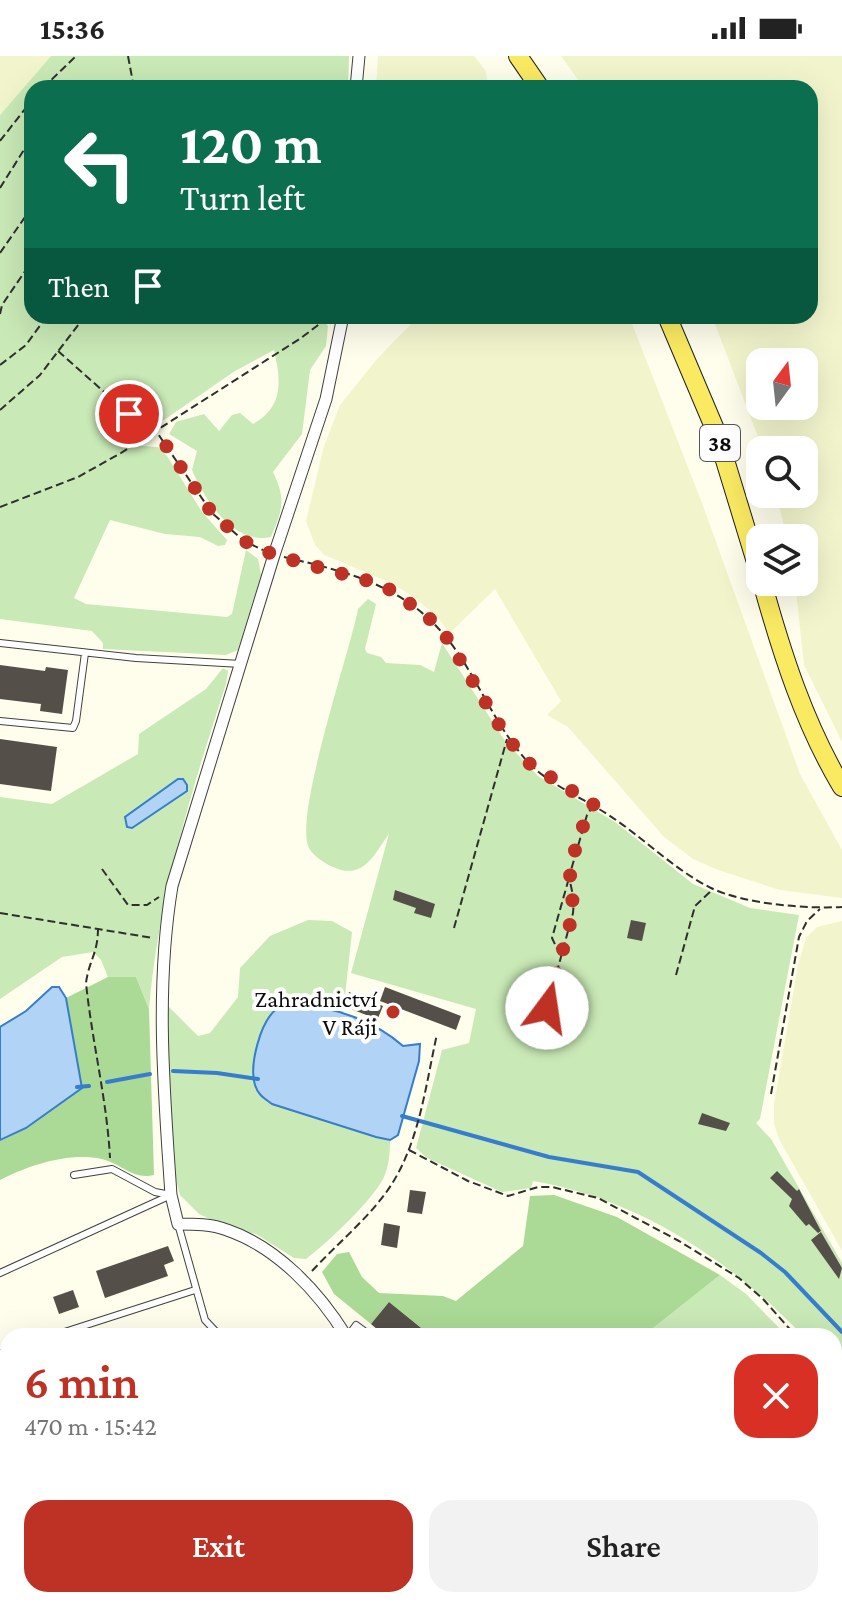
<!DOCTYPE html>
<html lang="en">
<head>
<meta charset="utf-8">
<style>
	body { margin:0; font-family:"Crimson Pro",serif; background:#f2f2f2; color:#222; height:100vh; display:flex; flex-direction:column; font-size:30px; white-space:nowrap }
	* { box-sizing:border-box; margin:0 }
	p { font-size:26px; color:#767676 }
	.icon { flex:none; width:44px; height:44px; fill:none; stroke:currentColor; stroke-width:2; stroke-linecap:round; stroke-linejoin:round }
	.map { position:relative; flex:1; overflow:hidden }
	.details { position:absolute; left:0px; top:1272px; width:842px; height:280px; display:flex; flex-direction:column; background:#fff; border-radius:24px 24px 0 0; box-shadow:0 8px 32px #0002 }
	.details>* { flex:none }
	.banner { position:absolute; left:24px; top:24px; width:794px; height:244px; border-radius:24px; box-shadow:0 8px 32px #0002; background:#0b6e4f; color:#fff; overflow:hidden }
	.needle { width:52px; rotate:15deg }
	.fabs { position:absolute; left:746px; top:292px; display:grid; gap:16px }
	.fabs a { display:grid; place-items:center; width:72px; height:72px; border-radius:16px; background:#fff; box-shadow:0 8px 32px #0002; font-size:40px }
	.pin { position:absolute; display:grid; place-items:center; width:68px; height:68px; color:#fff; margin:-34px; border:4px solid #fff; border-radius:50%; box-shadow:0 2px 8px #0007 }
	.me { position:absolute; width:88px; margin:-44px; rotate:14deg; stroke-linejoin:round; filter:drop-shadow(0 0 6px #0008) }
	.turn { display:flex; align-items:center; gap:28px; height:168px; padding:0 24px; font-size:36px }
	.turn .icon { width:104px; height:104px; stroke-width:2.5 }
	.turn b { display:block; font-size:56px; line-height:68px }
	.then { display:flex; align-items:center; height:76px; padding:0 24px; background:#0003; gap:16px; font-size:30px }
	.round { display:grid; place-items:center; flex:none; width:84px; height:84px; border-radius:24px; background:#f2f2f2 }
	.head { display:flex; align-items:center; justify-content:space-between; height:136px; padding:0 24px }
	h1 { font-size:48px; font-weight:600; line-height:60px; color:#bd3224 }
	.button { display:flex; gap:16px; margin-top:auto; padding:16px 24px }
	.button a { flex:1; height:92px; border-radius:24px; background:#bd3224; color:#fff; font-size:32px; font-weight:600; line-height:92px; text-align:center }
	.button a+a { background:#f2f2f2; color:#222 }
	.status { display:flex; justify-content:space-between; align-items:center; height:56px; padding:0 40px; background:#fff; direction:ltr }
	.status svg { height:22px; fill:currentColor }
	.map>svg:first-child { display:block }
	.farmland { fill:#f2f5cc; fill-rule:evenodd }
	.green { fill:#c9e9b6 }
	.forest { fill:#aada95 }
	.water { fill:#b1d3f6; stroke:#377dce; stroke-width:2 }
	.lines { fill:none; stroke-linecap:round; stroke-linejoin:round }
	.stream { stroke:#377dce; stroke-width:4 }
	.building { fill:#554f49 }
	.service-casing { stroke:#404040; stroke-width:8 }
	.minor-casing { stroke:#404040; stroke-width:13 }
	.primary-casing { stroke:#1e1e1e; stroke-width:20 }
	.path { stroke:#2f2f2f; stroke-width:2; stroke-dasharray:8 4; stroke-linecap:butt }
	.service { stroke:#fff; stroke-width:6 }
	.minor { stroke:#fff; stroke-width:11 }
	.primary { stroke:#faea62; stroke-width:18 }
	.route { stroke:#bd3224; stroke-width:14; stroke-dasharray:0 25.2 }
	.poi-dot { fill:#bd3224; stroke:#fff; stroke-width:3 }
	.labels { text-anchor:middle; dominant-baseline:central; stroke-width:8; stroke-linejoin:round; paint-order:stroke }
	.shield { fill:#fff; stroke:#565656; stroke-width:2 }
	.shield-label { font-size:22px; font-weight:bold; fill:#0d0d0d }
	.poi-label { font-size:24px; fill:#0d0d0d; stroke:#fff; text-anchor:end }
</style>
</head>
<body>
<div class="status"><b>15:36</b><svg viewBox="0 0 49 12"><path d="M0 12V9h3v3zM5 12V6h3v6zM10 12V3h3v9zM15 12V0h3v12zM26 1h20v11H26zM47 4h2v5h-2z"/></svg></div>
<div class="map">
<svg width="842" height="1552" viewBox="0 0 842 1552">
	<rect width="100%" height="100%" fill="#fffeec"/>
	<path class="farmland" d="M0,0H51L0,59Z
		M378,0H474L486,15L488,32H376Z
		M561,0H842V686L804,609L795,526H804V482H787L776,438H804V394H763L712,260H810V32H612L610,29L584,32ZM760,306H804V350H760Z
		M413,260H629L702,447L800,718L842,794V842L780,834L718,814L693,803L664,781L568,671L547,659L561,645L495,533L450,577L437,561L414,541L391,527L324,499L315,489L306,465L324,390L340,349L377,303L411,268Z
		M842,865V1195L779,1083L774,1068V1048L798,909L806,882L817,871Z"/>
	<path class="green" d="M51,0H349L348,32H32V260H321L328,270L326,290L310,314L302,378L273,416C286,443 283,453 271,481C233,489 205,444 192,414L197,395L169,378L176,366L204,358L219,375L232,359L240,357L253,368C284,351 281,324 274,294L235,315L135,384L142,390L158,391L167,400L202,456L227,484L225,489L218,490L200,481L165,478L110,464L74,542L86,548L227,561L232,558L246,494L258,503L261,519L238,594L226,599L103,593V587L92,575L0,563V59Z
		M368,543L376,548L365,593L367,597L381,601L386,607L420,609L434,616L442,587L505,685L538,720L615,766L693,828L750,852L799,859L760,1063L756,1067L771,1083L842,1207V1328L834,1318V1280H803C732,1205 637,1142 533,1125L531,1132L502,1136L427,1102L416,1092L442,994L469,987L476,953L351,917L389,778C374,798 364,825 333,811C326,808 313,800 309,792C293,761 350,596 358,553Z
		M223,612L228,615L226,628C191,736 159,839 149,953L136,921H108L101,904L93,896L62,901L0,943V741L52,748L138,698L139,678L206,633Z
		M308,864L332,865L352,876L343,958L312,949L278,952C256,977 240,1025 272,1048L390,1084C390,1097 389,1109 384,1121C374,1143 326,1188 306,1203L294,1202L256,1178L234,1174L199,1158L180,1139L172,1108L164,967L166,948L198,980L210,977L238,941L240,912L270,880Z
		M720,1219L746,1238L787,1280H643Z"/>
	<path class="forest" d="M108,921H136L149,953L154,1119C133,1124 122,1108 102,1103C68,1096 30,1109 0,1124V1084L26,1072L82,1032L66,942Z
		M554,1139L617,1161L720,1219L643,1280H431L389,1246L371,1268L334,1238L322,1216L337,1198L349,1196L362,1221L379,1237L443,1240L456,1245L523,1190L530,1140Z
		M702,1544H799L792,1552H695Z"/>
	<path class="water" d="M178,723H183L187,729V735L132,772L127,771L125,761Z
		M52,931H59L66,942L82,1032L26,1072L0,1084V971L26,955Z
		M297,948C334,951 375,965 403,990L420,988L419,1005L398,1079L390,1084L376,1081L272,1048C264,1042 258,1039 255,1029C249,1010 260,964 278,952C283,949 291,949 297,948Z"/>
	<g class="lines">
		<path class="stream" d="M173,1015L217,1017L258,1023
			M107,1026L150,1018
			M77,1031L89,1030
			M402,1060L549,1101L638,1116L761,1197L785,1216L842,1276"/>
	</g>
	<path class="building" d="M0,609L45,615L46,611L68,614L62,658L40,655L41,648L0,643Z
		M0,683L57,691L51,735L0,728Z
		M395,834L435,848L431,862L414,857L416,852L393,844Z
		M631,864L646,867L642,885L627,882Z
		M385,931L461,960L456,974L380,945Z
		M349,936L383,950L376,967L367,964L369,960L343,950Z
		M702,1057L730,1067L726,1075L698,1068Z
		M777,1115L797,1135L799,1133L821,1175L818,1177L809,1168L806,1170L789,1150L792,1143L770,1122Z
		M410,1134L426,1136L422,1158L407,1156Z
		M384,1167L400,1170L397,1192L381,1189Z
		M821,1176L842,1212L839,1223L811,1184Z
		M168,1190L174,1205L164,1209L168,1220L105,1242L96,1215Z
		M73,1234L79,1251L59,1258L53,1241Z
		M389,1246L431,1280H385L371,1268Z"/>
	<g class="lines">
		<g class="service-casing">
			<path id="service" d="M0,587L136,602L241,608
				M0,665L73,672L76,665L85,597
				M178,1168L205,1264L220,1280
				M0,1217L171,1139L155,1136L112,1113L74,1119
				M52,1280L195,1234
				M348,1280L356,1269L371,1280
				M0,1297L8,1321
				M0,1432L8,1429
				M85,1544L87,1552
				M199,1544L202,1552
				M253,1552L276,1544"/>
		</g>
		<g class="minor-casing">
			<path id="minor" d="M356,32L359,0
				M343,260L326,343L274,499L172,830C155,933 164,1035 171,1139L178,1168C194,1168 212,1168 227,1174C277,1191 319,1236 346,1280
				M441,1544L443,1552"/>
		</g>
		<g class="primary-casing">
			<path id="primary" d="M518,0L540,32
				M667,260L717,378L760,519
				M762,526C782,598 804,667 842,731
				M834,1523L842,1514
				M809,1552L816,1544"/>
		</g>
		<path class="path" d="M128,0L134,32
			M43,32L76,0
			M76,32L81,29L96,32
			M0,85L32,44
			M0,132L32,81
			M0,197L32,151
			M0,258L2,249L32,205
			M58,295L129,358L156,375L212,457L244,485L263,494
			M0,309L26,289L47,260
			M0,354L40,319L85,260
			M0,451L78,421L121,397L301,282L330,260
			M284,501C366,520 423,536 468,613C487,645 502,677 527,705C548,728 581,741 607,758C643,781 673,813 711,832C744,848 806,853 842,851
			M102,813L128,849H147L159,841
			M0,857L153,882
			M98,872C98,898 89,904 86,927C92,986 107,1044 110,1102
			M454,872L507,683
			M560,899L552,882L569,822
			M676,919L695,850L712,834
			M547,952L573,857L574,844L569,821L587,759L593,750
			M771,1038L799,881L807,865L820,853
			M409,1094L468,1125L508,1140L538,1131H552L598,1142L679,1185L739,1222L763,1243L796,1280
			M312,1215C336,1189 364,1166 385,1138C419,1092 425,1032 437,978
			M834,1329L842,1338
			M834,1415L842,1410
			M625,1544L643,1548L653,1544
			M323,1552L347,1544"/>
		<use href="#service" class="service"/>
		<use href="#minor" class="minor"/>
		<use href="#primary" class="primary"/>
	</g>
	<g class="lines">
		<path class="route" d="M129,358L156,375L212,457L244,485L274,499L383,529L426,559L445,579L507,682L530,708L594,749C583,763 569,808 570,825C570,837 574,845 573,857L547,952"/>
	</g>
	<circle class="poi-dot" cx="393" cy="956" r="8"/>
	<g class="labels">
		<rect class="shield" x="700" y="369" width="40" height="36" rx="6"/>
		<g class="shield-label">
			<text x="720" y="387">38</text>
		</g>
		<g class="poi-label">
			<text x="377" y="942">Zahradnictví<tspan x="377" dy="28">V Ráji</tspan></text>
		</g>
	</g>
</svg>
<div class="fabs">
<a><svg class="needle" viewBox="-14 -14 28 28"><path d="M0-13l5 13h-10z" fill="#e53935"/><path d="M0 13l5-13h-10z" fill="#767676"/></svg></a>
<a><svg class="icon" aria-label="search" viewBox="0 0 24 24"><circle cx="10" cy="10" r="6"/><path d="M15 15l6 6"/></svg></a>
<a><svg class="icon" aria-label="layers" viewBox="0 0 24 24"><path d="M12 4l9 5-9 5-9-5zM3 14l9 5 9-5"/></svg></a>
</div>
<div class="pin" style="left:129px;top:358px;background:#d93025"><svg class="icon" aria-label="arrive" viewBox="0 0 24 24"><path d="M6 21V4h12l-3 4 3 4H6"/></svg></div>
<svg class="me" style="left:547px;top:952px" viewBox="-20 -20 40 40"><circle r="19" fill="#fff"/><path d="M0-13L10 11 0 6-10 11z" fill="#bd3224"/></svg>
<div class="banner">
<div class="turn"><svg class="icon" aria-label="left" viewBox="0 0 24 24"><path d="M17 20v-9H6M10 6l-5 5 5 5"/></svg><div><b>120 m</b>Turn left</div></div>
<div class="then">Then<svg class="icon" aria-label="arrive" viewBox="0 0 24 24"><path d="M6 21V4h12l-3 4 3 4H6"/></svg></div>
</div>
<section class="details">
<div class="head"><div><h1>6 min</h1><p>470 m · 15:42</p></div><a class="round" style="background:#d93025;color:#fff"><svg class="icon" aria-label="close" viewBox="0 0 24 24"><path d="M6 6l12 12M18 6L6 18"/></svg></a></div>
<div class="button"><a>Exit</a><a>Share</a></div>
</section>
</div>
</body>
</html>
